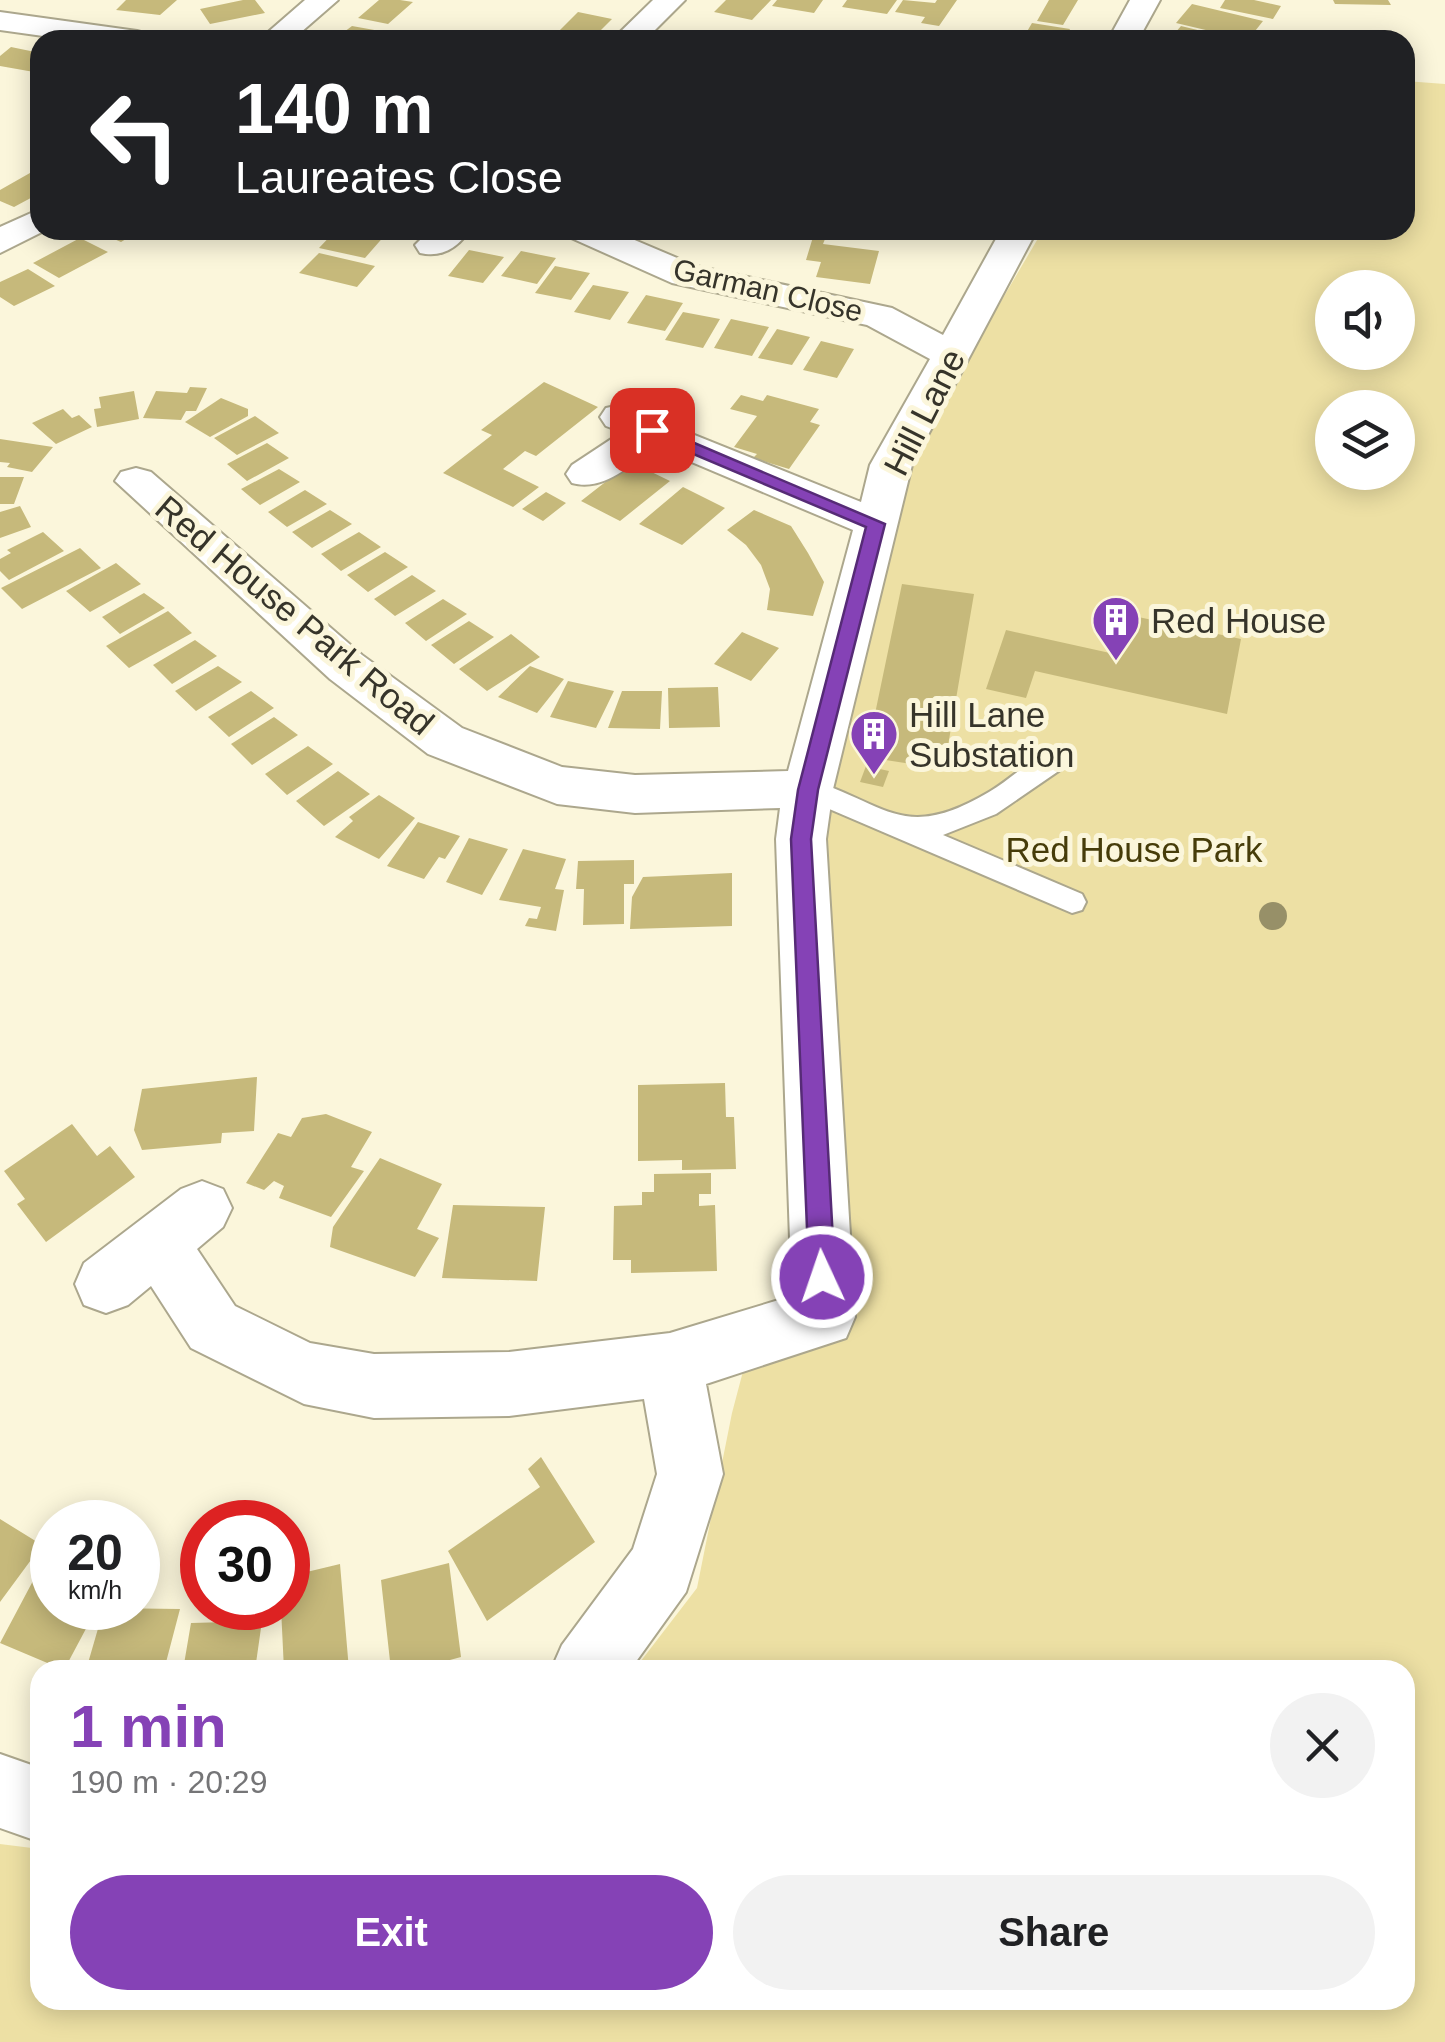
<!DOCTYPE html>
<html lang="en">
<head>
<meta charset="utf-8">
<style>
	body { margin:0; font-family:Helvetica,sans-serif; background:#f2f2f2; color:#202124; height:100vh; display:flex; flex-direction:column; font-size:38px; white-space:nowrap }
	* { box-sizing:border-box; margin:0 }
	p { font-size:32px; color:#757577 }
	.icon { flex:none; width:55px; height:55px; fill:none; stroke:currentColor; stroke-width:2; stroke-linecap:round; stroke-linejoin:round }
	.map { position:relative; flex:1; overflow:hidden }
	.panel { position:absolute; left:30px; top:1660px; width:1385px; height:350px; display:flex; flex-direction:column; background:#fff; border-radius:30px; box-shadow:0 5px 25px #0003 }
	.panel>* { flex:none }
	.guide { position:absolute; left:30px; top:30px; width:1385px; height:210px; border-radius:30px; box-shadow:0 5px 25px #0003; background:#202124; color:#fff; overflow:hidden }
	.fabs { position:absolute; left:1315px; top:270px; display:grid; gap:20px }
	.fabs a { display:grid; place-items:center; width:100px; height:100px; border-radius:50%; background:#fff; box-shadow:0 5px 25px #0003; font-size:50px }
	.speed { position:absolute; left:30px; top:1500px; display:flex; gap:20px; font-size:50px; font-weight:700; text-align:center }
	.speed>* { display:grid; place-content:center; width:130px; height:130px; border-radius:50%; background:#fff; box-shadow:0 5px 25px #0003; line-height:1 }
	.speed small { font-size:25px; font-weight:400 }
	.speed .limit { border:15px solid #d22; background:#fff; color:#111 }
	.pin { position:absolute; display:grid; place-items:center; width:85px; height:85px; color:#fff; margin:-42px; border-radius:20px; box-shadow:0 5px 15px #0006 }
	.me { position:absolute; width:110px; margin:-55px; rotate:357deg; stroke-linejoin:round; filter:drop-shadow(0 0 8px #0008) }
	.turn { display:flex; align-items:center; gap:35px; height:210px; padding:0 40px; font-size:45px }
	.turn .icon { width:130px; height:130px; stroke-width:2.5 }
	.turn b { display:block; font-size:70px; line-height:85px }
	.round { display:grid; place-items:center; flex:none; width:105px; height:105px; border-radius:52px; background:#f2f2f2 }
	.summary { display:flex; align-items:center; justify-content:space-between; height:170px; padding:0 40px }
	h1 { font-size:60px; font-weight:800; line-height:75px; color:#8542b6 }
	.cta { display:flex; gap:20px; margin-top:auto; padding:20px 40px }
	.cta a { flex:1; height:115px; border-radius:60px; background:#8542b6; color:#fff; font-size:40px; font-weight:800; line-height:115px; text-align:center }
	.cta a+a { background:#f2f2f2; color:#202124 }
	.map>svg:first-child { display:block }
	.green { fill:#ede0a4; fill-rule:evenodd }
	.building { fill:#c6b97b }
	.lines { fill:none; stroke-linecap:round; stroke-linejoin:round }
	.service-casing { stroke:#aca78d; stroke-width:4 }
	.minor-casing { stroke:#aca78d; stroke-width:4 }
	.service { fill:#fff; fill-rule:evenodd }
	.minor { fill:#fff; fill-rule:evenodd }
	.tree { fill:#979068 }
	.route { fill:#8542b6; stroke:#562b76; stroke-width:2.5 }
	.labels { text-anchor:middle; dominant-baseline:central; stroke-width:10; stroke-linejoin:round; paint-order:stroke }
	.far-street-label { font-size:30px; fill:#36342a; stroke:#fbf6db }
	.street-label { font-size:35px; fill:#36342a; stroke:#fbf6db }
	.poi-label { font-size:35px; fill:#36342a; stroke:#fbf6db; text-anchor:start }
	.park-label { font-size:35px; fill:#463c09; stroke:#fbf6db }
</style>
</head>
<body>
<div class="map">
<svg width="1445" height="2042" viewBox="0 0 1445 2042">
	<rect width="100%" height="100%" fill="#fbf6db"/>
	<path class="green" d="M1405,81L1445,84V2042H0V1844L40,1849V2000H1405V1670H634L697,1588L732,1413L746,1360L845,1322L821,816L902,469L1043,230H1405ZM1332,288H1398V352H1332ZM1332,408H1398V472H1332Z"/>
	<path class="building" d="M126,0H177L160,15L116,10Z
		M243,0H255L265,13L210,24L200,9Z
		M379,0H400L413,2L388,24L358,18Z
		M726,0H771L752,20L714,12Z
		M777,0H823L814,13L772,6Z
		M847,0H897L887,14L842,7Z
		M903,0L935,3L937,0H957L939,26L921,23L925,17L895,12Z
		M1049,0H1078L1063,25L1037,21Z
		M1225,0H1254L1281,6L1273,19L1220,8Z
		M1333,0H1388L1391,5L1335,4Z
		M1192,4L1263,21L1248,40L1176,23Z
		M578,12L612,19L595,36L604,40H550Z
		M1032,23L1070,29L1066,37L1059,36L1056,40H1022Z
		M352,26L380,31L370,40L336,38Z
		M1181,26L1214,34L1209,40H1169Z
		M11,47L40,53V67L34,72L0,66V56Z
		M37,169L40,193L14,207L0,201V190Z
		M93,230H141L121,242Z
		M336,230H381L379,233L386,234L365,258L319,248Z
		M813,237L825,239L823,244L879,251L870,284L816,277L821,262L806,260Z
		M80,238L108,252L59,278L33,263Z
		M469,250L504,257L483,283L448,276Z
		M521,251L556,258L537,284L501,276Z
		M319,253L375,266L357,287L299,273Z
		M555,266L590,273L571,300L535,293Z
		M28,269L55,286L14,306L0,297V282Z
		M593,285L629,292L610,320L574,312Z
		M646,295L683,303L665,331L627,323Z
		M683,312L720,319L703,348L665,340Z
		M731,319L769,327L752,356L714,348Z
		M777,329L810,337L792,365L758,358Z
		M821,341L854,349L837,378L803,370Z
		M544,382L598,407L536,456L525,451L503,469L539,487L513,507L443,473L492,435L481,430Z
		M190,387L207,388L196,411H186L181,420L143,418L156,391L187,393Z
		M134,391L139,419L97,427L94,409L101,408L99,397Z
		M741,395L763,401L767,395L819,409L810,422L820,425L789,469L753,458L757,454L734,447L757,416L730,409Z
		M221,398L248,409V416L210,437L185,422Z
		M63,409L72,418L79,415L92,427L56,444L32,423Z
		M255,416L279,433L237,455L214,438Z
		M0,439L53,447L32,472L7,467L10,463L0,462Z
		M267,443L289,458L247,481L227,464Z
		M631,462L670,481L620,521L581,501Z
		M279,469L300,482L260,505L241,489Z
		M0,477H24L14,504H0Z
		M683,487L725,508L682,545L639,524Z
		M305,490L327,504L287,527L268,512Z
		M546,492L566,503L543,521L522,509Z
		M20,506L31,527L0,538V512Z
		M330,510L352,524L312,548L292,532Z
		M754,510L791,526L808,553L824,582L813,616L767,610L770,589L761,565L746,545L727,530Z
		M43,532L64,551L9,580L0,571V559L11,553L7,550Z
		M359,532L381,547L341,571L321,554Z
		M80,548L101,568L22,609L1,588Z
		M385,552L408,567L368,592L347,575Z
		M116,563L141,584L90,612L66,591Z
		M412,575L436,591L395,616L374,599Z
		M902,584L974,594L944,769L866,757Z
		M144,593L165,608L120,634L102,617Z
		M443,599L467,614L426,641L405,623Z
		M168,611L192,633L129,668L106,646Z
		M1129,615L1241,639L1227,714L1035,671L1026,698L986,689L1006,630L1119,655Z
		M469,621L494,637L454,664L431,645Z
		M742,632L779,648L751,681L714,664Z
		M511,634L540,657L487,691L459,669Z
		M195,640L217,656L172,684L153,665Z
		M218,666L242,682L196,711L175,691Z
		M530,666L564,679L537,713L498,697Z
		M568,681L614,691L596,728L550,717Z
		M718,687L720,727L669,728L668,688Z
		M251,691L274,708L229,737L208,717Z
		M622,691H662L660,729L608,728Z
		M274,717L298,735L252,765L231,744Z
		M308,746L333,764L287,795L265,774Z
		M866,766L889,771L883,787L860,782Z
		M338,771L370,794L324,826L296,801Z
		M379,795L415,818L379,859L335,837L353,821L349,817Z
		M418,822L460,836L445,859L439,857L424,879L387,866Z
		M469,838L508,849L482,895L446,882Z
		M523,849L566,859L555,889L564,890L556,931L525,926L529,918L537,919L541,907L499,900Z
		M634,860V884H624V924L583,925L584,889H576L578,861Z
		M732,873V926L630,929L632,897L643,877Z
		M257,1077L254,1131L222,1133L221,1143L142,1150L134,1130L142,1089Z
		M725,1083L726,1117H734L736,1169L682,1170V1160L638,1161V1085Z
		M326,1114L372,1132L351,1167L364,1171L331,1217L279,1198L284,1186L274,1181L264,1190L246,1183L278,1133L291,1137L302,1118Z
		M72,1124L97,1156L110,1146L135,1177L46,1242L17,1204L25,1199L4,1171Z
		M380,1158L442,1184L417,1229L439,1238L415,1277L330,1247L333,1227Z
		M711,1173V1194H699V1206L715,1205L717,1271L631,1273V1260H613L614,1206L642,1205V1192H654V1174Z
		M453,1205L545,1207L537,1281L442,1278Z
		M541,1457L595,1542L487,1621L448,1551L540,1487L528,1469Z
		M0,1519L42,1545L0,1602Z
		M43,1562L52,1566V1608H97L64,1670L0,1643Z
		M449,1563L461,1657L413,1670H391L381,1580Z
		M340,1564L349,1670H284L281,1608L292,1602L290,1576Z
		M104,1608L180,1609L164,1670H86Z
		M262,1621L255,1670H183L191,1623Z"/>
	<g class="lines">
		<g class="service-casing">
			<path id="service" d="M1054,751L1063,754L1067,761L1063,768L996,814L943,835L1082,894L1086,902L1082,910L1072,913L799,796L795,789L799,782L808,779C888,804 903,843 989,792C1010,780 1030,758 1054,751Z"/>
		</g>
		<g class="minor-casing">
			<path id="minor" d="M305,0H338L292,40H259Z
				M653,0H685L645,40H612Z
				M1130,0H1160L1138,40H1108Z
				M0,12L137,31L148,34L152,40H72L0,30Z
				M40,209V230H46L0,253V227Z
				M430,230H470C457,248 442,258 420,253L415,245Z
				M563,230H611L696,266L892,308L943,335L1001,230H1037L912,465L833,789L826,839L855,1317L846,1338L706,1384L723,1474L686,1592L630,1670H551L562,1645L633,1549L657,1474L644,1399L509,1416L374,1418L304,1404L191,1348L151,1286L128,1305L106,1313L84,1305L75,1284L84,1263L181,1189L202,1181L223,1189L232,1208L223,1227L197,1249L235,1306L310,1343L374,1354L509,1352L670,1333L792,1296L776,839L780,808L635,813L557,804L428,754L330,679L115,481L121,472L136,468L151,472L362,655L462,728L562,767L635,775L788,771L853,530L656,447C631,464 604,492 572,483L566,474L572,465L622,432L606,426L600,417L606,408L620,405L861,502L870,465L930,359L867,325L672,283L569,237Z
				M0,1754L40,1768V1842L0,1828Z"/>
		</g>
		<use href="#service" class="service"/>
		<use href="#minor" class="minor"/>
	</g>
	<circle class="tree" cx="1273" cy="916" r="14"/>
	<path class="route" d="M652,425L885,524L818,790L811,839L835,1277L831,1286L822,1289L813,1286L809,1277L791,839L798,790L866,527L646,434L643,430Z"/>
	<defs>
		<g id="building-pin" transform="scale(2.5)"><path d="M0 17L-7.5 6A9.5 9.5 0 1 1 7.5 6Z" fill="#8542b6" stroke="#fbf6db"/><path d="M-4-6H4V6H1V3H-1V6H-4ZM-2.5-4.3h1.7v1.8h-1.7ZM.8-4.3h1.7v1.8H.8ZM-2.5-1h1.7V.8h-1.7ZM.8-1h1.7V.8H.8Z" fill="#fff"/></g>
	</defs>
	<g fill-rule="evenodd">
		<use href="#building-pin" x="1116" y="620"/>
		<use href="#building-pin" x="874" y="734"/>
	</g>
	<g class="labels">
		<g class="far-street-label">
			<text transform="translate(768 290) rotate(13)">Garman Close</text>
		</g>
		<g class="street-label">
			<text transform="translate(924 412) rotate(-63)">Hill Lane</text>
			<text transform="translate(295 615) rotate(40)">Red House Park Road</text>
		</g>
		<g class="poi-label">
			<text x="1151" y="620">Red House</text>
			<text x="909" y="714">Hill Lane<tspan x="909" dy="40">Substation</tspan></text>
		</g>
		<g class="park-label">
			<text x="1134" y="849">Red House Park</text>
		</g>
	</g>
</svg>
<div class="fabs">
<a><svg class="icon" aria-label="sound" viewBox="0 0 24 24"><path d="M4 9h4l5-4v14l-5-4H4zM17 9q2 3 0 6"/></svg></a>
<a><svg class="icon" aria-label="layers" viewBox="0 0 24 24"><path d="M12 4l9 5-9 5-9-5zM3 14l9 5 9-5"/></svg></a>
</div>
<div class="speed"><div>20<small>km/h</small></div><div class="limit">30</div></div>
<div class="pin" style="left:652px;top:430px;background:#d93025"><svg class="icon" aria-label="arrive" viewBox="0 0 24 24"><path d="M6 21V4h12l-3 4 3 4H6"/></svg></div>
<svg class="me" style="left:822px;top:1277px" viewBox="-20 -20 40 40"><circle r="17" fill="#8542b6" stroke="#fff" stroke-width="3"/><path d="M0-11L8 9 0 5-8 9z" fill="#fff"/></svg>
<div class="guide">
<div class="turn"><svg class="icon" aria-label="left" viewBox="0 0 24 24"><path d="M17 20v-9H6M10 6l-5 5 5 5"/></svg><div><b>140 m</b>Laureates Close</div></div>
</div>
<section class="panel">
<div class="summary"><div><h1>1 min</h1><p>190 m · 20:29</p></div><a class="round"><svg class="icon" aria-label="close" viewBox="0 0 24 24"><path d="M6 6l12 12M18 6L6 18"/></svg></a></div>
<div class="cta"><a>Exit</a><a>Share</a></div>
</section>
</div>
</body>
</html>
